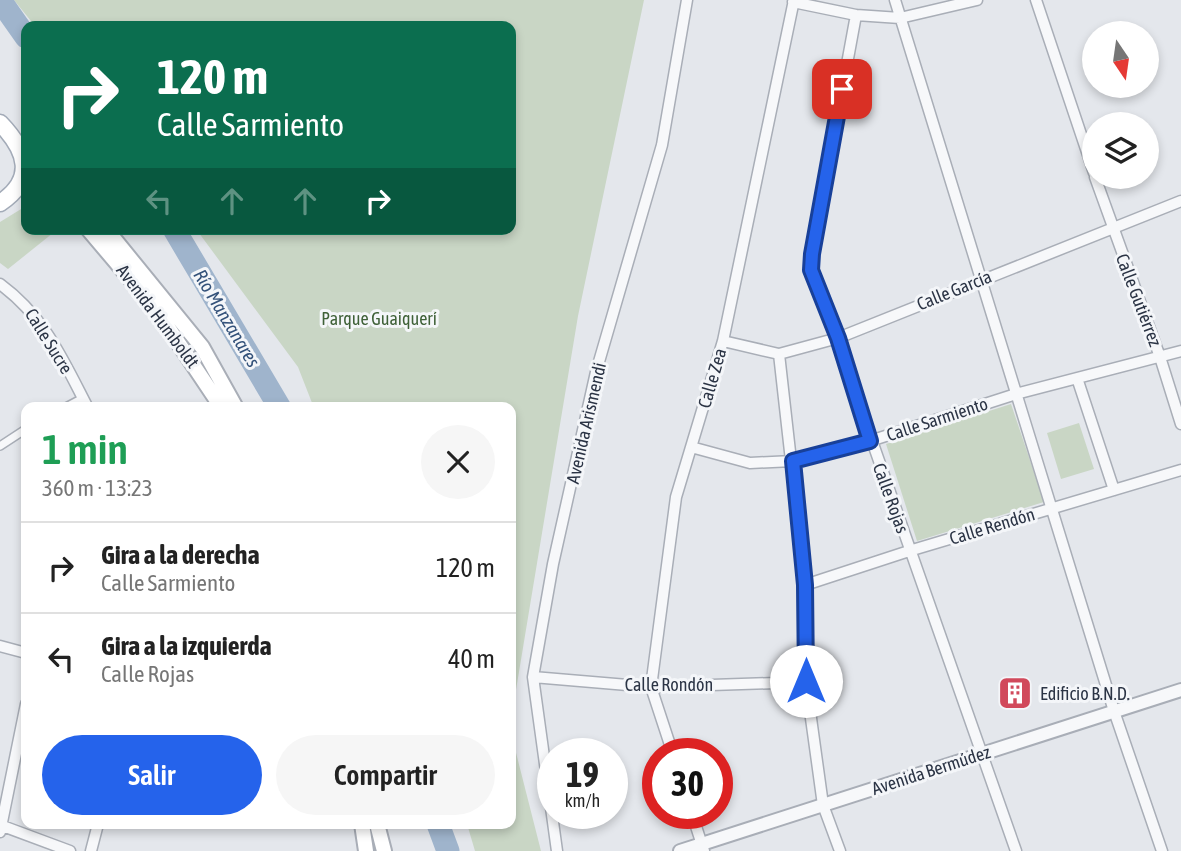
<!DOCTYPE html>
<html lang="es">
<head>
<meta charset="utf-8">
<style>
	body { margin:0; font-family:"Asap Condensed",sans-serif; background:#f6f6f6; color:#222; height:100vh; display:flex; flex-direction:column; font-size:26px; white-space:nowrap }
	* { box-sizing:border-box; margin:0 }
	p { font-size:23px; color:#767676 }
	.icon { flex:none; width:38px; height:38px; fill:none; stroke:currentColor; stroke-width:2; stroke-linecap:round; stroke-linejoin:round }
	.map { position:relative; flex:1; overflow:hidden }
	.panel { position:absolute; left:21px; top:402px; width:495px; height:427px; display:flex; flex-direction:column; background:#fff; border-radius:14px; box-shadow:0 4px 10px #0003 }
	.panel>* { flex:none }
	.banner { position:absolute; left:21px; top:21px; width:495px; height:214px; border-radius:14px; box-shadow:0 4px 10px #0003; background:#0b6e4f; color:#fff; overflow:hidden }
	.needle { width:46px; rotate:167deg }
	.buttons { position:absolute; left:1082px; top:21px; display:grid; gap:14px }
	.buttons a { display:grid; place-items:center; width:77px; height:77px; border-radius:50%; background:#fff; box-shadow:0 4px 10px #0003; font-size:35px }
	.speed { position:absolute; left:537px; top:738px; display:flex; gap:14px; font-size:35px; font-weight:700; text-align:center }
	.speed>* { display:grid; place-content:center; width:91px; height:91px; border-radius:50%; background:#fff; box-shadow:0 4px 10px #0003; line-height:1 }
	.speed small { font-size:18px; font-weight:400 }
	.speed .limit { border:10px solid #d22; background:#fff; color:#111 }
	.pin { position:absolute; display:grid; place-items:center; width:60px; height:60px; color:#fff; margin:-30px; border-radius:14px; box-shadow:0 4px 10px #0006 }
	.me { position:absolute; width:77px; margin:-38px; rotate:0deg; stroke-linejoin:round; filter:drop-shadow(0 0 5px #0008) }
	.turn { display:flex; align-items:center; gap:24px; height:147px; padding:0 21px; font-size:32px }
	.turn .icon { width:91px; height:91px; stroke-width:2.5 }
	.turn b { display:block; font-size:49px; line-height:60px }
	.lanes { display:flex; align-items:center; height:66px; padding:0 21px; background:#0003; justify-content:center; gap:35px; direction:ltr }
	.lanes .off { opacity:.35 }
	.round { display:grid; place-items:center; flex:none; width:74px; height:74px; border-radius:37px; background:#f6f6f6 }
	.summary { display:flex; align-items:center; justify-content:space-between; height:119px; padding:0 21px }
	h1 { font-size:42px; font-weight:600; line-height:52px; color:#1e9e55 }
	.cta { display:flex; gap:14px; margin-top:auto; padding:14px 21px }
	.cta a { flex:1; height:80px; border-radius:42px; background:#2563eb; color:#fff; font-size:28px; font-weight:600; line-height:80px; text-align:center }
	.cta a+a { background:#f6f6f6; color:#222 }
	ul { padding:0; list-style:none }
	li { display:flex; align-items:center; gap:21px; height:91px; padding:0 21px; border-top:2px solid #e0e0e0 }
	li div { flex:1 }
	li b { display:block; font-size:26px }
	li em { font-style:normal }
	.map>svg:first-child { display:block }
	.green { fill:#c9d6c5 }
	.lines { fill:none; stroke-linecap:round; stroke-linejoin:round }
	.river { stroke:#9fb4cc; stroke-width:23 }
	.pedestrian-casing { stroke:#a9aeb7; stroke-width:10 }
	.minor-casing { stroke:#a9aeb7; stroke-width:13 }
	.tertiary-casing { stroke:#a9aeb7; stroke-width:16 }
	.secondary-casing { stroke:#a9aeb7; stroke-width:18 }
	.primary-casing { stroke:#a3abb8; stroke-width:19 }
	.pedestrian { stroke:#f7f8fa; stroke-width:7 }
	.minor { stroke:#f7f8fa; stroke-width:10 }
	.tertiary { stroke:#f7f8fa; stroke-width:12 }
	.secondary { stroke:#fff; stroke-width:14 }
	.primary { stroke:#fff; stroke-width:16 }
	.route-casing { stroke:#184099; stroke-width:18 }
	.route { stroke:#2563eb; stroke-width:12 }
	.labels { text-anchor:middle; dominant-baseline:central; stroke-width:6; stroke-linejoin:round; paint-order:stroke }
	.street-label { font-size:18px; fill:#2b3445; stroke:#f4f6f9 }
	.park-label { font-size:18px; fill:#3f6138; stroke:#f4f6f9 }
	.poi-label { font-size:18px; fill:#2b3445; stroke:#f4f6f9; text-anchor:start }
	.water-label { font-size:19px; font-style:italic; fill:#34527a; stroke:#f4f6f9 }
</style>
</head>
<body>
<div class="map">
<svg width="1181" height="851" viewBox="0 0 1181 851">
	<rect width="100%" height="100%" fill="#e4e7ec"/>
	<path class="green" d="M14,0H644L578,316L511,720V408H314L298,367L196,229H511V26H35Z
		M26,206V229H58L8,269L0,263V222Z
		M1011,404L1044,502L917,541L886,444Z
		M1079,423L1094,469L1061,479L1047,433Z
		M511,733L541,851H475L467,824H511Z"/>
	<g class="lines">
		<path class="river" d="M0,0L26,37
			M174,229L280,408
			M438,824L448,851"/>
		<g class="pedestrian-casing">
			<path id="pedestrian" d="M64,408L83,398
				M0,446L26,429"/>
		</g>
		<g class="minor-casing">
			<path id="minor" d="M895,0L1114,711L1162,851
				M1036,0L1094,173
				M793,2L856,15L900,18L977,0
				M856,15L812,254V270L1016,851
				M1095,177L1160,357L1181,424
				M0,284C45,317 63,360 88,408
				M723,341L779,354L838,338L1181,201
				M779,354L805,585L806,682L823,805L840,851
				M1077,378L1114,490
				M691,447L750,463L793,461L870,441L1016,394L1181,351
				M805,585L909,551L1181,470
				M0,646L26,653
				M533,677L651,687L806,682
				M673,754L651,687L676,497L723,341L794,0
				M692,814L704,851
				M0,825L70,851
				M0,832L26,704
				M91,851L98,824
				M557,851L533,677L553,564L596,372L662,145L687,0"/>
		</g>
		<g class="tertiary-casing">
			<path id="tertiary" d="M680,851L1181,690"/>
		</g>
		<g class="secondary-casing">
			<path id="secondary" d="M88,229L155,308L222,408
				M106,229L202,347L236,408
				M362,824L366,851
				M377,824L384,851"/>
		</g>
		<g class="primary-casing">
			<path id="primary" d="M0,123C27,151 36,179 0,203"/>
		</g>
		<use href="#pedestrian" class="pedestrian"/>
		<use href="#minor" class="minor"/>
		<use href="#tertiary" class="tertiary"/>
		<use href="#secondary" class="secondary"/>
		<use href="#primary" class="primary"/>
	</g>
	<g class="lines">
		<g class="route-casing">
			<path id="route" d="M806,681L805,585L793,461L870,441L838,338L811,270L812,254L842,89"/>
		</g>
		<use href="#route" class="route"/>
	</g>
	<defs>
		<g id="building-square" transform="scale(1.75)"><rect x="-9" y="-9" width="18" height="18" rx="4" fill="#d1495b" stroke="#f4f6f9"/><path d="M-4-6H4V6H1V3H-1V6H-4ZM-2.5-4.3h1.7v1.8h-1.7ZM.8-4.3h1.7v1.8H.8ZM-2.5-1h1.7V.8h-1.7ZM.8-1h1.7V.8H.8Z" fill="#fff"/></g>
	</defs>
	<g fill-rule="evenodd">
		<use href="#building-square" x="1015" y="693"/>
	</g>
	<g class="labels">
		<g class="street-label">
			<text transform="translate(954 290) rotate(-22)">Calle García</text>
			<text transform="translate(1139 300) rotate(69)">Calle Gutiérrez</text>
			<text transform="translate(158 316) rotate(53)">Avenida Humboldt</text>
			<text transform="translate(49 341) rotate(58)">Calle Sucre</text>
			<text transform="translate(712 378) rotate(-74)">Calle Zea</text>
			<text transform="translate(937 419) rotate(-18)">Calle Sarmiento</text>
			<text transform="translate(586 423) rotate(-77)">Avenida Arismendi</text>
			<text transform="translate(891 498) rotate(70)">Calle Rojas</text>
			<text transform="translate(992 526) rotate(-17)">Calle Rendón</text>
			<text x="669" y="684">Calle Rondón</text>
			<text transform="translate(931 770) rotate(-18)">Avenida Bermúdez</text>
		</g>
		<g class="park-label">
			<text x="379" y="318">Parque Guaiquerí</text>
		</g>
		<g class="poi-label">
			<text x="1040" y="693">Edificio B.N.D.</text>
		</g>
		<g class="water-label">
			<text transform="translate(227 318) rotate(59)">Río Manzanares</text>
		</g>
	</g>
</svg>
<div class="buttons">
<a><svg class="needle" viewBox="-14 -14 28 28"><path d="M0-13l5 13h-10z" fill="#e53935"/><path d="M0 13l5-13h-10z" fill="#767676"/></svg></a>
<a><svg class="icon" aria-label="layers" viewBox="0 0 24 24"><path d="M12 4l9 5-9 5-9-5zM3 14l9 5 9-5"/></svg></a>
</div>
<div class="speed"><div>19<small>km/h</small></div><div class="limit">30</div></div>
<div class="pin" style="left:842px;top:89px;background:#d93025"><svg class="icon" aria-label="arrive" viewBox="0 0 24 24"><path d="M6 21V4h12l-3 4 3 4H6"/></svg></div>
<svg class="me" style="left:806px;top:681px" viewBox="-20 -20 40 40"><circle r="19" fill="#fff"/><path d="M0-13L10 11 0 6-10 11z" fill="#2563eb"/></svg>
<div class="banner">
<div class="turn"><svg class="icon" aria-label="right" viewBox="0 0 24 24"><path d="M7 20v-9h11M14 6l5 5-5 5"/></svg><div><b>120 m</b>Calle Sarmiento</div></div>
<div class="lanes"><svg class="icon off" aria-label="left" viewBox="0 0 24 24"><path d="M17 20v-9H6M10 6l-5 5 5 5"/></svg><svg class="icon off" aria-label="ahead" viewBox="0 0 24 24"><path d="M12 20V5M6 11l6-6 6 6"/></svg><svg class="icon off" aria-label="ahead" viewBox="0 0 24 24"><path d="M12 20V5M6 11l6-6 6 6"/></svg><svg class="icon" aria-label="right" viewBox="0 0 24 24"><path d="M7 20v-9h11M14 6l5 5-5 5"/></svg></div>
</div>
<section class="panel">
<div class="summary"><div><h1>1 min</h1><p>360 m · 13:23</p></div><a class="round"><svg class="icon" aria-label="close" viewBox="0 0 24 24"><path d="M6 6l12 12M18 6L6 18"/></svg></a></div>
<ul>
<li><svg class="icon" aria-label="right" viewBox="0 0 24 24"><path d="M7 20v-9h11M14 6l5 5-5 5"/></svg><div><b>Gira a la derecha</b><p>Calle Sarmiento</p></div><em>120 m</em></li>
<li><svg class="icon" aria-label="left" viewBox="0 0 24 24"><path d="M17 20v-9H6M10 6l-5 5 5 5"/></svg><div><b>Gira a la izquierda</b><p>Calle Rojas</p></div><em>40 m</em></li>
</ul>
<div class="cta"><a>Salir</a><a>Compartir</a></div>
</section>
</div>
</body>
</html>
